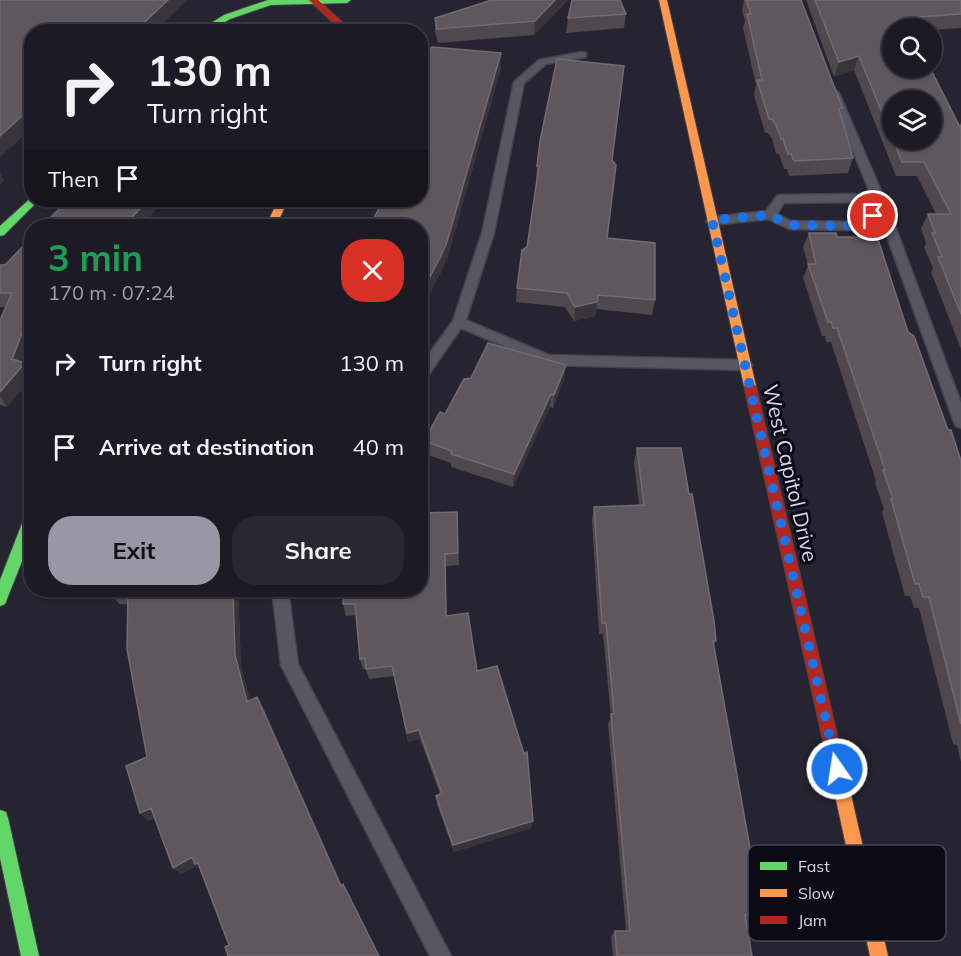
<!DOCTYPE html>
<html lang="en">
<head>
<meta charset="utf-8">
<style>
	body { margin:0; font-family:Mulish,sans-serif; background:#292832; color:#f1f3f6; height:100vh; display:flex; flex-direction:column; font-size:22px; white-space:nowrap }
	* { box-sizing:border-box; margin:0 }
	p { font-size:20px; color:#a0a1a7 }
	.icon { flex:none; width:33px; height:33px; fill:none; stroke:currentColor; stroke-width:2; stroke-linecap:round; stroke-linejoin:round }
	.map { position:relative; flex:1; overflow:hidden }
	.panel { position:absolute; left:24px; top:219px; width:404px; height:378px; display:flex; flex-direction:column; background:#1c1b25; border-radius:24px; box-shadow:0 2px 4px #0004,0 0 0 2px #3a3942 }
	.panel>* { flex:none }
	.hud { position:absolute; left:24px; top:24px; width:404px; height:183px; border-radius:24px; box-shadow:0 2px 4px #0004,0 0 0 2px #3a3942; background:#1c1b25; color:#f1f3f6; overflow:hidden }
	.controls { position:absolute; left:882px; top:18px; display:grid; gap:12px }
	.controls a { display:grid; place-items:center; width:60px; height:60px; border-radius:50%; background:#1c1b25; box-shadow:0 2px 4px #0004,0 0 0 2px #3a3942; font-size:30px }
	.pin { position:absolute; display:grid; place-items:center; width:51px; height:51px; color:#fff; margin:-26px; border:3px solid #fff; border-radius:50%; box-shadow:0 2px 6px #0007 }
	.me { position:absolute; width:66px; margin:-33px; rotate:347deg; stroke-linejoin:round; filter:drop-shadow(0 0 4px #0008) }
	.turn { display:flex; align-items:center; gap:21px; height:126px; padding:0 24px; font-size:27px }
	.turn .icon { width:78px; height:78px; stroke-width:2.5 }
	.turn b { display:block; font-size:42px; line-height:51px }
	.then { display:flex; align-items:center; height:57px; padding:0 24px; background:#0003; gap:12px; font-size:22px }
	.round { display:grid; place-items:center; flex:none; width:63px; height:63px; border-radius:24px; background:#292832 }
	.headline { display:flex; align-items:center; justify-content:space-between; height:102px; padding:0 24px }
	h1 { font-size:36px; font-weight:700; line-height:45px; color:#1e9e55 }
	.action { display:flex; gap:12px; margin-top:auto; padding:12px 24px }
	.action a { flex:1; height:69px; border-radius:24px; background:#9997a7; color:#111; font-size:24px; font-weight:700; line-height:69px; text-align:center }
	.action a+a { background:#292832; color:#f1f3f6 }
	ul { padding:0; list-style:none }
	li { display:flex; align-items:center; gap:18px; height:84px; padding:0 24px }
	li div { flex:1 }
	li b { display:block; font-size:22px }
	li em { font-style:normal }
	.map>svg:first-child { display:block }
	.lines { fill:none; stroke-linecap:round; stroke-linejoin:round }
	.lane-casing { stroke:#44424e; stroke-width:3 }
	.fast-casing { stroke:#44424e; stroke-width:2 }
	.slow-casing { stroke:#44424e; stroke-width:2 }
	.jam-casing { stroke:#44424e; stroke-width:2 }
	.lane { fill:#575661; fill-rule:evenodd }
	.fast { fill:#63d668; fill-rule:evenodd }
	.slow { fill:#ff974d; fill-rule:evenodd }
	.jam { fill:#b3261e; fill-rule:evenodd }
	.wall { fill:#4f484d; fill-rule:evenodd }
	.shaded-wall { fill:#39333b }
	.building { fill:#5e575d; stroke:#716b73; stroke-width:1.5 }
	.route { stroke:#1a73e8; stroke-width:10; stroke-dasharray:0 18 }
	.labels { text-anchor:middle; dominant-baseline:central; stroke-width:6; stroke-linejoin:round; paint-order:stroke }
	.street-label { font-size:21px; fill:#d7d5e7; stroke:#0b0a15 }
	.key { fill:#0b0a15; stroke:#484754; stroke-width:1.5 }
	.key-label { font-size:16px; fill:#d7d5e7 }
</style>
</head>
<body>
<div class="map">
<svg width="961" height="956" viewBox="0 0 961 956">
	<rect width="100%" height="100%" fill="#262431"/>
	<g class="lines">
		<g class="lane-casing">
			<path id="lane" d="M582,52L586,53V57L546,64L524,83L494,233L466,320L549,355L745,360L752,365L745,370L548,365L461,328L425,380L420,381V366L453,321L482,233L514,82L539,60Z
				M834,90L839,93L888,207L961,403V428L956,426L954,422L880,217L868,229L864,230L789,229L768,219L712,225L706,221L712,217L766,211L777,196L781,195L855,194L873,200L829,93ZM854,202L874,208L861,222L791,221L777,214L784,203Z
				M272,590H288L298,664L451,956H430L281,665Z"/>
		</g>
		<g class="fast-casing">
			<path id="fast" d="M268,0H351L347,3L271,5L230,19L208,32H197L224,15Z
				M32,197V200H38L37,202L4,235L0,236V226Z
				M32,510V536L7,599L5,604L0,606V580L25,516L27,512Z
				M0,810L6,812L8,818L39,956H21L0,858Z"/>
		</g>
		<g class="slow-casing">
			<path id="slow" d="M659,0H667L756,386L750,391L744,386Z
				M278,200H288L276,226H266Z
				M841,778L847,780L849,786L888,956H870L833,786L835,780Z"/>
		</g>
		<g class="jam-casing">
			<path id="jam" d="M309,0H318L353,32H343Z
				M750,381L756,386L849,786L847,792L841,794L835,792L833,786L744,386Z"/>
		</g>
		<use href="#lane" class="lane"/>
		<use href="#fast" class="fast"/>
		<use href="#slow" class="slow"/>
		<use href="#jam" class="jam"/>
	</g>
	<path class="wall" d="M492,0H568L534,35L438,43L435,32V18Z
		M744,0H801L842,108L840,114L853,158L848,173L789,176L787,169H784L779,154H776L772,139L768,133H765L754,95L756,85L743,28L745,21L742,10Z
		M806,0H961V28L932,30V28H892L959,126L961,122V349L931,272L933,268L924,247L926,243L921,228L928,214H936L917,176H896L854,70L834,77ZM892,100L932,140H892Z
		M626,14L624,28L566,33L568,18Z
		M32,32V130L30,129L0,157Z
		M501,68L448,256L441,272L422,308L420,307V226L382,202V200H380H420Z
		M612,160L607,238L655,300L652,315L596,309L595,316L574,321L565,307L516,302L517,288L527,247L537,180H536L537,166Z
		M809,233L837,237L908,332L961,461V762L957,745L953,744L919,608H914L910,596H905L882,512L884,509L875,483L876,481L831,342H826L825,336H822L803,278L808,265L803,247Z
		M32,237V345L7,407L0,405V320L6,307H0V265H5Z
		M564,379L553,408L550,407L513,487L451,467V463L425,454L424,441L445,414Z
		M637,448L689,494L716,641L714,645L762,915L754,921H746L752,956H613L611,936L615,931H626L608,724L611,716L603,634H599L592,519L594,507L639,505L634,462Z
		M457,512L459,565L445,566L447,616L477,671L533,821L531,828L454,852L437,804L436,796L440,794L420,739L408,742L394,676L369,679L366,669H363L360,659L356,615L346,616L343,604Z
		M238,590L241,666L250,701L263,707L341,885L229,945L200,869L196,866L181,874L155,818L149,821L140,813L147,757L128,604H119L111,592Z"/>
	<path class="shaded-wall" d="M168,0H187L154,32H134Z
		M555,0H568L534,35L535,21Z
		M501,53V68L448,256L441,272L422,308L421,293Z
		M859,56L854,70L834,77L839,62Z
		M23,115L30,129L0,157V136Z
		M0,172L4,181L0,185Z
		M148,200H165L142,226H124Z
		M597,302L595,316L574,321L575,307Z
		M30,313L32,315V345L24,364L25,363L32,373V379L7,407L0,396V392Z
		M566,365L564,379L553,408L554,395Z
		M551,394L550,407L513,487L514,474Z
		M233,590H238L241,666L253,712L247,702L235,655Z
		M257,697L263,707L344,892L341,886Z
		M419,730L420,739L408,742L407,733Z
		M151,808L159,816L149,821L140,813Z
		M533,821L531,828L454,852L453,845Z
		M192,857L205,869L202,871L196,866L181,874L173,868Z"/>
	<path class="building" d="M0,0H168L134,32H32V117L23,115L0,136Z
		M492,0H555L535,21L437,29L435,18Z
		M572,0H620L626,14L568,18Z
		M746,0H801L839,99L842,108L839,109L853,158L794,161L791,154H788L783,139H781L776,125L772,119H769L757,80H762L747,14H751Z
		M815,0H961V14L905,18L910,28H892V68H930L960,127L961,125V314L938,257H942L932,233H935L928,214H951L924,162H902L893,140H932V100H892V137L859,56L839,62Z
		M255,23L284,29L282,32H245Z
		M432,47L501,53L447,242L440,258L421,293H420V226H370L383,200H420V57Z
		M557,59L624,66L612,160L616,165L607,238L655,243V300L598,295L597,302L575,307L567,293L517,288L522,250L527,247L539,166H537L540,141Z
		M68,200H148L124,226H42Z
		M809,233H836L837,237H874L878,239L908,332L914,336L948,430H951L961,461V724L929,597H923L919,584H915L891,499H893L883,470H885L837,328H833L831,322H828L808,264H816Z
		M32,237V313H30L12,359L25,363L0,392V320L12,293H0V265H5Z
		M488,343L566,365L554,395L551,394L514,474L451,454L452,451L424,441L440,412L445,414L464,379L471,378Z
		M637,448H681L689,494H692L714,621L716,641H713L762,915H745L752,956H617L615,931H630L611,714H614L606,623H602L594,507L644,505Z
		M457,512L458,553L445,554L446,616L468,613L477,671L497,666L524,754L527,752L533,821L453,845L436,796L442,793L419,730L407,733L392,666L366,669L365,658L360,659L355,604H343L344,590H420V513Z
		M112,590H233L235,655L247,702L257,697L341,886L343,884L379,956H228L225,947L229,945L198,863L195,864L192,857L173,868L151,808L140,813L126,766L147,757L127,649L128,592H111Z"/>
	<g class="lines">
		<path class="route" d="M837,769L712,220L770,215L789,225L864,226L873,216"/>
	</g>
	<g class="labels">
		<g class="street-label">
			<text transform="translate(791 473) rotate(77)">West Capitol Drive</text>
		</g>
	</g>
	<rect x="748" y="845" width="198" height="96" rx="9" class="key"/>
	<rect x="760" y="862" width="27" height="8" fill="#63d668"/>
	<rect x="760" y="889" width="27" height="8" fill="#ff974d"/>
	<rect x="760" y="916" width="27" height="8" fill="#b3261e"/>
	<g class="key-label">
		<text x="798" y="872">Fast</text>
		<text x="798" y="899">Slow</text>
		<text x="798" y="926">Jam</text>
	</g>
</svg>
<div class="controls">
<a><svg class="icon" aria-label="search" viewBox="0 0 24 24"><circle cx="10" cy="10" r="6"/><path d="M15 15l6 6"/></svg></a>
<a><svg class="icon" aria-label="layers" viewBox="0 0 24 24"><path d="M12 4l9 5-9 5-9-5zM3 14l9 5 9-5"/></svg></a>
</div>
<div class="pin" style="left:873px;top:216px;background:#d93025"><svg class="icon" aria-label="arrive" viewBox="0 0 24 24"><path d="M6 21V4h12l-3 4 3 4H6"/></svg></div>
<svg class="me" style="left:837px;top:769px" viewBox="-20 -20 40 40"><circle r="17" fill="#1a73e8" stroke="#fff" stroke-width="3"/><path d="M0-11L8 9 0 5-8 9z" fill="#fff"/></svg>
<div class="hud">
<div class="turn"><svg class="icon" aria-label="right" viewBox="0 0 24 24"><path d="M7 20v-9h11M14 6l5 5-5 5"/></svg><div><b>130 m</b>Turn right</div></div>
<div class="then">Then<svg class="icon" aria-label="arrive" viewBox="0 0 24 24"><path d="M6 21V4h12l-3 4 3 4H6"/></svg></div>
</div>
<section class="panel">
<div class="headline"><div><h1>3 min</h1><p>170 m · 07:24</p></div><a class="round" style="background:#d93025;color:#fff"><svg class="icon" aria-label="close" viewBox="0 0 24 24"><path d="M6 6l12 12M18 6L6 18"/></svg></a></div>
<ul>
<li><svg class="icon" aria-label="right" viewBox="0 0 24 24"><path d="M7 20v-9h11M14 6l5 5-5 5"/></svg><div><b>Turn right</b></div><em>130 m</em></li>
<li><svg class="icon" aria-label="arrive" viewBox="0 0 24 24"><path d="M6 21V4h12l-3 4 3 4H6"/></svg><div><b>Arrive at destination</b></div><em>40 m</em></li>
</ul>
<div class="action"><a>Exit</a><a>Share</a></div>
</section>
</div>
</body>
</html>
